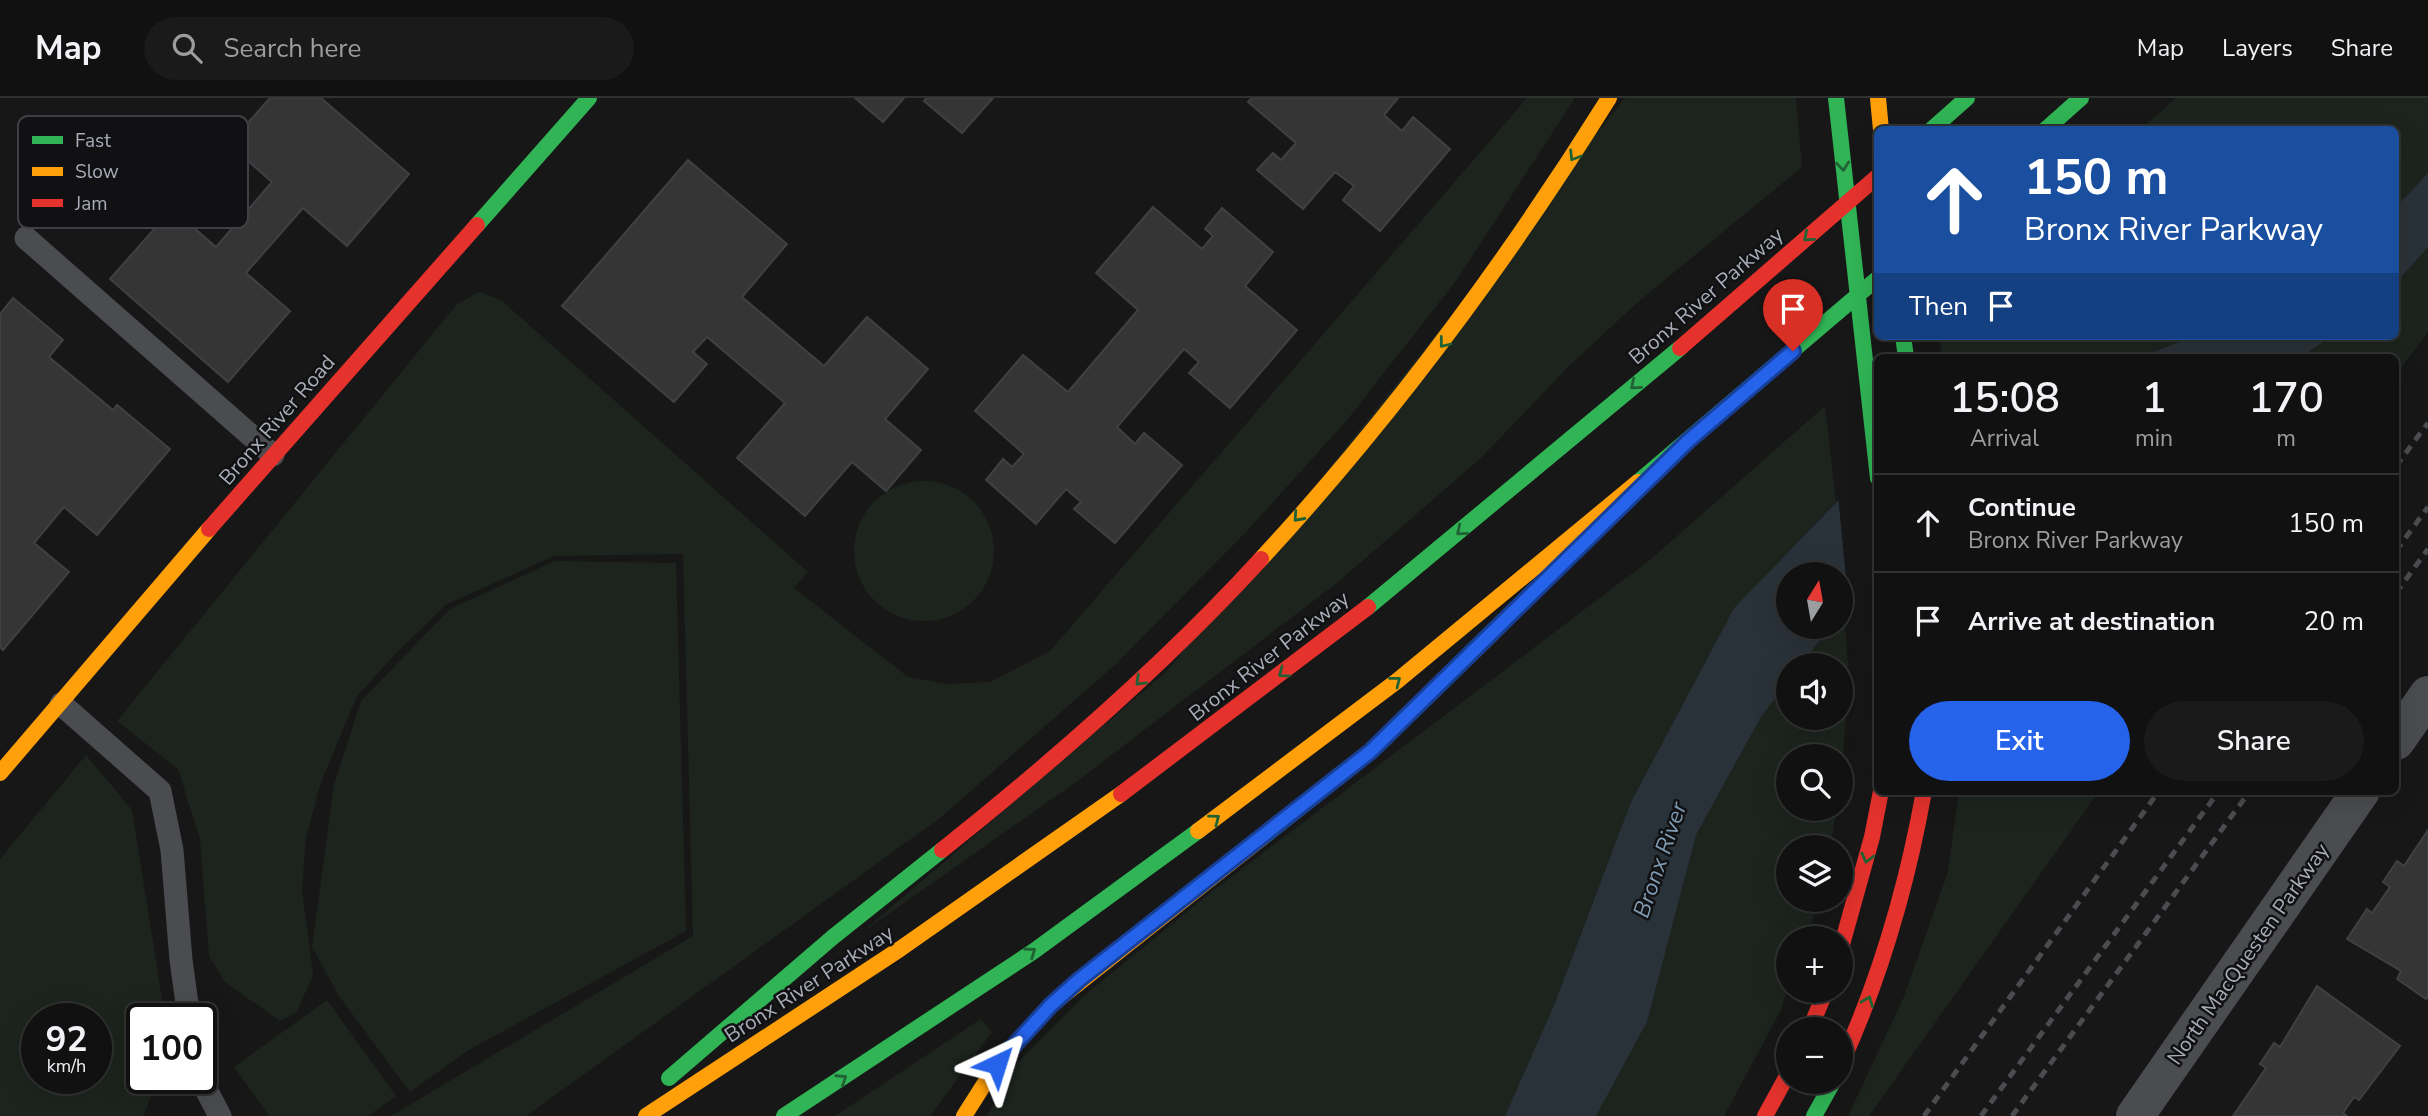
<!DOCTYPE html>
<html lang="en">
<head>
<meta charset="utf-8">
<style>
	body { margin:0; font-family:"Nunito Sans",sans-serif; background:#1a1a1a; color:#f1f3f6; height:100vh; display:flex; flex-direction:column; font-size:26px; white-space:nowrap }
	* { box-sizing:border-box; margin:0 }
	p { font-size:23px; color:#9c9d9f }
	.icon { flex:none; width:38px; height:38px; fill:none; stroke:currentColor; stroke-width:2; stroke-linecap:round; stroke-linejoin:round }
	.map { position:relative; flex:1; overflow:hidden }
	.drawer { position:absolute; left:1874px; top:256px; width:525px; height:441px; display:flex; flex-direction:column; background:#111; border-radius:10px; box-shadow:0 7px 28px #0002,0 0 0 2px #303131 }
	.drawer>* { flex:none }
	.hud { position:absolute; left:1874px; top:28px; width:525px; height:214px; border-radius:10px; box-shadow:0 7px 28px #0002,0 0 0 2px #303131; background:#1a4fa0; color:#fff; overflow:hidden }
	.needle { width:46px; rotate:11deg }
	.tools { position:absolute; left:1776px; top:464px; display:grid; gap:14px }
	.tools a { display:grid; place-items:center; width:77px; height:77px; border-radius:50%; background:#111; box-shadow:0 7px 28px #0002,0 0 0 2px #303131; font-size:35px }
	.speed { position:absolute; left:21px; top:905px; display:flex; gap:14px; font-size:35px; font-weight:700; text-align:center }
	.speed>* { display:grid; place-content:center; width:91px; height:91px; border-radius:50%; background:#111; box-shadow:0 7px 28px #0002,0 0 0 2px #303131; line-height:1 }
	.speed small { font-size:18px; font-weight:400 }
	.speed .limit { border:4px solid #111; border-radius:10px; background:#fff; color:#111 }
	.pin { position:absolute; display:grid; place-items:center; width:60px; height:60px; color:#fff; margin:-72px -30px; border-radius:50% 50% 50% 0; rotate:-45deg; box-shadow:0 0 7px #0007 }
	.pin .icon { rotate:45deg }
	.me { position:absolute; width:77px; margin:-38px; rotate:41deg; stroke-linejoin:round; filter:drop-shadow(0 0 5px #0008) }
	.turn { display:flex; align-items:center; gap:24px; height:147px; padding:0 35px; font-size:32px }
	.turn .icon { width:91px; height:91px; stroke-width:2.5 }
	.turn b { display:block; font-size:49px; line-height:60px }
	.then { display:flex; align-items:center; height:66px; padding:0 35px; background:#0003; gap:14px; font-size:26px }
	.eta { display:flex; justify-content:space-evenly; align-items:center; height:119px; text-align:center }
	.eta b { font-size:42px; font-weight:600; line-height:49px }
	.button { display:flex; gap:14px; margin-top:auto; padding:14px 35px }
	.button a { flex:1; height:80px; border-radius:42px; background:#2563eb; color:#fff; font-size:28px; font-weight:600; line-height:80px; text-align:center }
	.button a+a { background:#1a1a1a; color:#f1f3f6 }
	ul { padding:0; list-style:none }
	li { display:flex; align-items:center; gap:21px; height:98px; padding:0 35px; border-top:2px solid #303131 }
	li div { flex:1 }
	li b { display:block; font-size:26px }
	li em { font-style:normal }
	header { display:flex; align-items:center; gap:42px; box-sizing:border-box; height:98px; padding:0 35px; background:#111; border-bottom:2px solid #303131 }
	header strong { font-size:33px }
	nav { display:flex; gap:38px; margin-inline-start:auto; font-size:24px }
	.search { width:490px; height:63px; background:#1a1a1a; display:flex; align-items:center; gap:18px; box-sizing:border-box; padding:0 24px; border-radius:38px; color:#9c9d9f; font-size:26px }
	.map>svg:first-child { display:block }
	.green { fill:#1d241e; fill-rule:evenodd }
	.water { fill:#2a3239 }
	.pier { fill:#171717 }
	.building { fill:#353536; stroke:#3f4043; stroke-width:2 }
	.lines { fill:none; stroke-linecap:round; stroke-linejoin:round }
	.lane { stroke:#4b4c50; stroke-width:23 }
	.street { stroke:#4b4c50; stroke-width:38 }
	.fast { stroke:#30b455; stroke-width:16 }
	.slow { stroke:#ff9f0a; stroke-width:16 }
	.jam { stroke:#e5322d; stroke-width:16 }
	.rail { stroke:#4b4c4f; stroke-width:5; stroke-dasharray:9 7; stroke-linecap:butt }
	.oneway { stroke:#206234 }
	.route-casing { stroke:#184099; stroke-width:18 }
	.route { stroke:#2563eb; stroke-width:12 }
	.labels { text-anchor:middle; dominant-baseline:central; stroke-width:5; stroke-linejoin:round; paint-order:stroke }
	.street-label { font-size:21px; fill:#a8adb8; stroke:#111113 }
	.water-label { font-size:23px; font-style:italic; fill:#7f9bb3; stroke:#111113 }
	.key { fill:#111113; stroke:#3e4045; stroke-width:2 }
	.key-label { font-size:19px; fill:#a8adb8 }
</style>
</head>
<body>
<header>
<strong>Map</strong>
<div class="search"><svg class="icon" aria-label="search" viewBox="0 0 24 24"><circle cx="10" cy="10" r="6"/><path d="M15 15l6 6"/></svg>Search here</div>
<nav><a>Map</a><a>Layers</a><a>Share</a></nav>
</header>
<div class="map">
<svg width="2428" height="1018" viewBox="0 0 2428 1018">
	<rect width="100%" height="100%" fill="#171717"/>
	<path class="green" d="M1527,0H1575L1456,183L1347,322L1247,433L1116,566L940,720L526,1018H391L693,838L683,456L554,458L447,506L397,554L357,598L320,687L306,741L302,792L313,877L297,914L280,923L225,884L209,858L200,741L178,671L117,623L457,206L479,194L501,202L808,474L794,490L908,579L947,586L990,584L1050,553Z
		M1625,0H1796L1802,69L1638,204L1570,267L1482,359L1337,485L1076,684L860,836L1167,573Z
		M2176,0H2428V75L2396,109V32H2140Z
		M2428,149V234L2396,277V259H2301L2332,238H2396V185Z
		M1939,238H2194L2141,259H1942Z
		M1825,308L1836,404L1734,510L1631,704L1554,907L1505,1018H987L1018,964L1086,896L1214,792L1650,462Z
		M854 453a70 70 0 1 1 140 0a70 70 0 1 1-140 0Z
		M555,463L676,465L686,833L467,953L410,994L339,898L312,849L334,687L361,603L450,511Z
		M1844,510L1849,583L1841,680V658H1788V710L1837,711L1830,749H1788V802H1820L1806,840H1788V890L1781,912L1724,1018H1596L1647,924L1696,737L1761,619L1788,583V620H1841V567H1801L1830,529L1841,528Z
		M86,657L132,712L165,920H142V980H159L143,1018H0V761ZM96,920V980H37V920Z
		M1959,693H2099L1869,1018H1848L1903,901L1948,774Z
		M327,902L396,998L368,1018H269L234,969Z
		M981,921L992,934L930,1018H835Z"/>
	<path class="water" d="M2428,75V149L2396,185V109Z
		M2194,238H2332L2301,259H2141Z
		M1852,388L1878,487L1841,514V476H1788V528L1830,529L1801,567H1788V583L1761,619L1696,737L1647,924L1596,1018H1505L1554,907L1631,704L1734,510Z"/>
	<path class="pier" d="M1878,372V491L1849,511L1838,397L1850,385Z"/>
	<path class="building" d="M270,0H321L409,76L347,148L303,110L246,175L290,213L228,284L110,181L172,111L216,149L272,84L229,46Z
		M855,0H904L883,24Z
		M926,0H993L962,35L924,3Z
		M1252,0H1398L1384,17L1402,33L1413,19L1450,51L1380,133L1343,102L1354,88L1335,74L1303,111L1257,72L1273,55L1281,62L1296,45L1248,4Z
		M688,62L787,146L742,199L824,268L867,219L928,271L885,321L921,352L886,393L852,364L805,418L737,360L785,305L707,239L693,254L707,266L674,304L562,208Z
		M1153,109L1202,151L1213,138L1205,131L1222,110L1273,154L1245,188L1297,232L1230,310L1189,275L1199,264L1184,251L1117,329L1135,346L1144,335L1182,367L1115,445L1074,411L1081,404L1066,391L1036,426L986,382L1003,361L1012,369L1024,356L975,313L1023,257L1068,294L1138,212L1096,175Z
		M13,200L63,242L49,259L113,312L117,307L170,351L97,437L64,409L34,445L69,474L3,552L0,549V216Z
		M2428,732V898L2426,901L2397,881L2401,873L2347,841L2367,811L2372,815L2390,789L2383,784L2397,763L2404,768Z
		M2317,888L2400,948L2359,1002L2354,999L2343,1015L2347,1018H2233L2266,970L2260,966L2274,945L2280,949Z"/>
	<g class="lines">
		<path class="lane" d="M26,140L273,357
			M61,606L160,693L172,752L181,862L189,920
			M200,980L220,1018"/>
		<path class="street" d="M2396,643L2428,597
			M2135,1018L2361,693"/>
		<path class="fast" d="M1836,0L1878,380
			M1931,32L1967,0
			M2045,32L2081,0
			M477,127L589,0
			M1903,238L1906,259
			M1638,384L1878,180
			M1368,509L1680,250
			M1263,739L1371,653L1502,526
			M669,980L833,839L942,752
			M784,1018L1034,853L1198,733
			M1814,1018L1833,984"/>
		<path class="slow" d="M1878,0L1881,32
			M1261,461C1393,318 1506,165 1609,0
			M0,675L209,431
			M1198,733L1397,583L1638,384
			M646,1018L900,851L1121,696
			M964,1018L997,966L1051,907L1263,739"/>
		<path class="jam" d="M1680,250L1878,78
			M209,431L477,127
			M1121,696L1368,509
			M942,752C1055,662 1164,567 1261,461
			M1841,850L1872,739L1881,693
			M1810,931L1826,892
			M1841,966C1881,878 1907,788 1924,693
			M1765,1018L1788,976"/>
		<path class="rail" d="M2396,368L2428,325
			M2396,453L2428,409
			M2396,495L2428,451
			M1924,1018L2159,693
			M1981,1018L2219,693
			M2012,1018L2250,693"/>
	</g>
	<defs><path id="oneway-chevron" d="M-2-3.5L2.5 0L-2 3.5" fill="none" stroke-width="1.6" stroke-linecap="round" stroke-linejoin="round" transform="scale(1.75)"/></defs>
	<g class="oneway">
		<use href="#oneway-chevron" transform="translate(1574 58) rotate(122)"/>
		<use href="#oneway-chevron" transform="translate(1843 68) rotate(84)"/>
		<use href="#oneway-chevron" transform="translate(1808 139) rotate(139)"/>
		<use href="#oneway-chevron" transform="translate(1444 245) rotate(128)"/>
		<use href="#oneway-chevron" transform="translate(1635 287) rotate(140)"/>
		<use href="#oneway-chevron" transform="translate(1298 419) rotate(132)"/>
		<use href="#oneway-chevron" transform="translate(1461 433) rotate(140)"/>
		<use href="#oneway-chevron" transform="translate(1283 575) rotate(143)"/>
		<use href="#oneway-chevron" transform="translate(1140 583) rotate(136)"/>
		<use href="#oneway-chevron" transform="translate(1396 583) rotate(-38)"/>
		<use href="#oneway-chevron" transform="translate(1215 721) rotate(-37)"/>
		<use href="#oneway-chevron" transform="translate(1867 760) rotate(104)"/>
		<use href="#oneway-chevron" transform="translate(1031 854) rotate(-35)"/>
		<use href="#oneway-chevron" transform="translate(1868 903) rotate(-68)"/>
		<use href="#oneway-chevron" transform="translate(842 981) rotate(-33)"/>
	</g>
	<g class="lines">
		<g class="route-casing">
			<path id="route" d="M997,966L1051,907L1079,882L1371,653L1688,343L1793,253"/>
		</g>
		<use href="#route" class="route"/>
	</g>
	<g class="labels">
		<g class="street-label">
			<text transform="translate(1706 198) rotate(-41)">Bronx River Parkway</text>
			<text transform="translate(277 322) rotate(-49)">Bronx River Road</text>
			<text transform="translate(1269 558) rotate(-38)">Bronx River Parkway</text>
			<text transform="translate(2248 856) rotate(-55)">North MacQuesten Parkway</text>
			<text transform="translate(809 886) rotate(-33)">Bronx River Parkway</text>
		</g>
		<g class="water-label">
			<text transform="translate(1660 762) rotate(-71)">Bronx River</text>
		</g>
	</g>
	<rect x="18" y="18" width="230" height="112" rx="10" class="key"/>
	<rect x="32" y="38" width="31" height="8" fill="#30b455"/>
	<rect x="32" y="69" width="31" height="9" fill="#ff9f0a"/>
	<rect x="32" y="101" width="31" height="8" fill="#e5322d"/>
	<g class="key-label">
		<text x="75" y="49">Fast</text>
		<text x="75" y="80">Slow</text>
		<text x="75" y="112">Jam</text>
	</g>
</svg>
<div class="tools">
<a><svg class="needle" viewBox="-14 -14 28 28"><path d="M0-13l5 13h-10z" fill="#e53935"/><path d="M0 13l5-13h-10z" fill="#9c9d9f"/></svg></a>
<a><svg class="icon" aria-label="sound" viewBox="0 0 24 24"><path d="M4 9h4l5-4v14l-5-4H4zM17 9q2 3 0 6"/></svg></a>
<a><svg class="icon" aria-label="search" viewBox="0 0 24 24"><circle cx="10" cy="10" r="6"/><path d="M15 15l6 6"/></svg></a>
<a><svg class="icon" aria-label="layers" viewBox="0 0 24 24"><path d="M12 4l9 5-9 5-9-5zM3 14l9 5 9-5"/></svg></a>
<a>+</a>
<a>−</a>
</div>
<div class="speed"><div>92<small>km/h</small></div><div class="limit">100</div></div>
<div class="pin" style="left:1793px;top:253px;background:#d93025"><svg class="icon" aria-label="arrive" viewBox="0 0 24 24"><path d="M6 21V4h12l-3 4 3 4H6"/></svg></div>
<svg class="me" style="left:997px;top:966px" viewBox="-20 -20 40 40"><path d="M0-17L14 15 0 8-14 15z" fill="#2563eb" stroke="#fff" stroke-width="4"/></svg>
<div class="hud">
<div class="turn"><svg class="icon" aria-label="ahead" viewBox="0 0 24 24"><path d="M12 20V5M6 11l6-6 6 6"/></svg><div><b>150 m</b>Bronx River Parkway</div></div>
<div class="then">Then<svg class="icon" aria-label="arrive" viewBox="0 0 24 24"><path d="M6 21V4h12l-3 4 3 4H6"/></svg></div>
</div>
<section class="drawer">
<div class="eta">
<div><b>15:08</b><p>Arrival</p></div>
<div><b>1</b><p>min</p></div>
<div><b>170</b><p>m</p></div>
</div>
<ul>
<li><svg class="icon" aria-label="ahead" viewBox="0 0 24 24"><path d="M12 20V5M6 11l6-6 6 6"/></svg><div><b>Continue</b><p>Bronx River Parkway</p></div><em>150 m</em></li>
<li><svg class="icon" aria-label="arrive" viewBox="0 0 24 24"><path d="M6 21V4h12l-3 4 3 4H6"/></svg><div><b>Arrive at destination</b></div><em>20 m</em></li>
</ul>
<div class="button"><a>Exit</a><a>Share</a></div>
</section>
</div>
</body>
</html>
